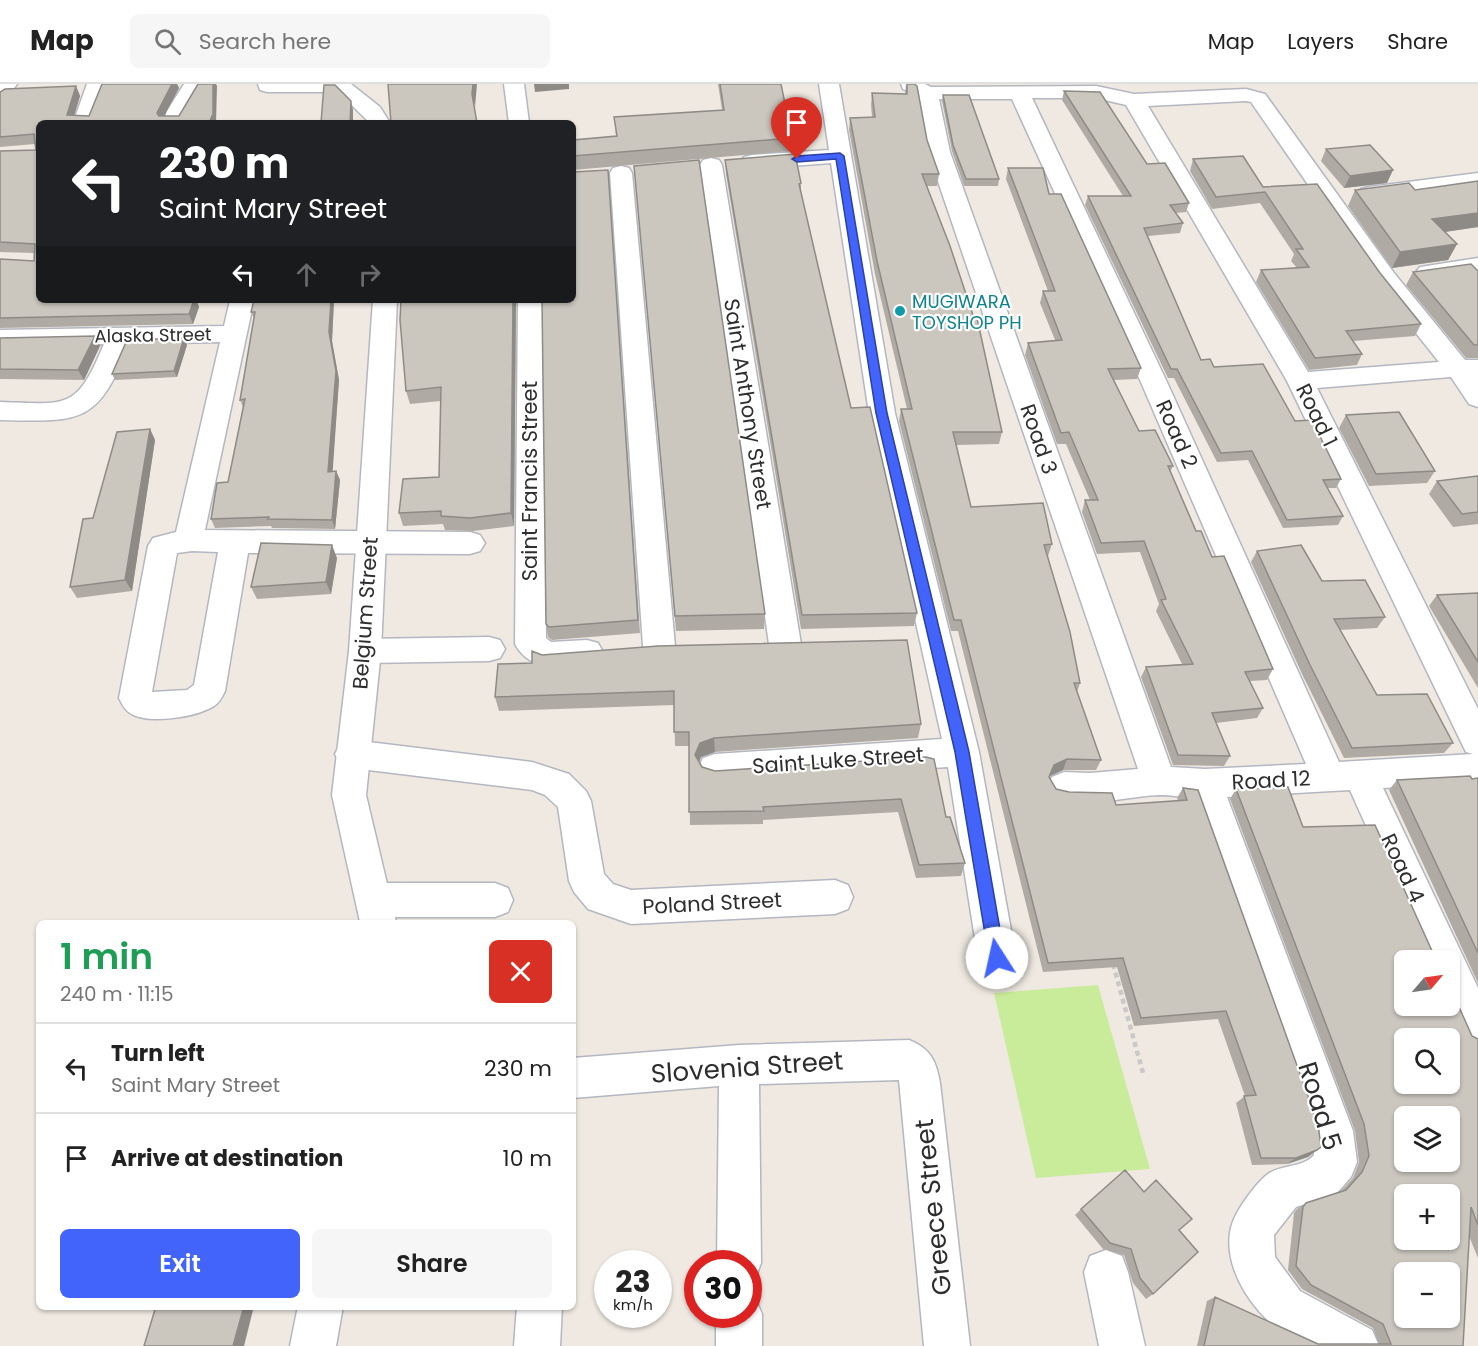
<!DOCTYPE html>
<html lang="en">
<head>
<meta charset="utf-8">
<style>
	body { margin:0; font-family:Poppins,sans-serif; background:#f6f6f6; color:#222; height:100vh; display:flex; flex-direction:column; font-size:22px; white-space:nowrap }
	* { box-sizing:border-box; margin:0 }
	p { font-size:20px; color:#767676 }
	.icon { flex:none; width:33px; height:33px; fill:none; stroke:currentColor; stroke-width:2; stroke-linecap:round; stroke-linejoin:round }
	.map { position:relative; flex:1; overflow:hidden }
	.side { position:absolute; left:36px; top:836px; width:540px; height:390px; display:flex; flex-direction:column; background:#fff; border-radius:9px; box-shadow:0 2px 4px #0004 }
	.side>* { flex:none }
	.hud { position:absolute; left:36px; top:36px; width:540px; height:183px; border-radius:9px; box-shadow:0 2px 4px #0004; background:#202124; color:#fff; overflow:hidden }
	.needle { width:39px; rotate:61deg }
	.controls { position:absolute; left:1394px; top:866px; display:grid; gap:12px }
	.controls a { display:grid; place-items:center; width:66px; height:66px; border-radius:9px; background:#fff; box-shadow:0 2px 4px #0004; font-size:30px }
	.speed { position:absolute; left:594px; top:1166px; display:flex; gap:12px; font-size:30px; font-weight:700; text-align:center }
	.speed>* { display:grid; place-content:center; width:78px; height:78px; border-radius:50%; background:#fff; box-shadow:0 2px 4px #0004; line-height:1 }
	.speed small { font-size:15px; font-weight:400 }
	.speed .limit { border:9px solid #d22; background:#fff; color:#111 }
	.pin { position:absolute; display:grid; place-items:center; width:51px; height:51px; color:#fff; margin:-62px -26px; border-radius:50% 50% 50% 0; rotate:-45deg; box-shadow:0 0 6px #0007 }
	.pin .icon { rotate:45deg }
	.me { position:absolute; width:66px; margin:-33px; rotate:350deg; stroke-linejoin:round; filter:drop-shadow(0 0 4px #0008) }
	.turn { display:flex; align-items:center; gap:21px; height:126px; padding:0 24px; font-size:27px }
	.turn .icon { width:78px; height:78px; stroke-width:2.5 }
	.turn b { display:block; font-size:42px; line-height:51px }
	.lanes { display:flex; align-items:center; height:57px; padding:0 24px; background:#0003; justify-content:center; gap:30px; direction:ltr }
	.lanes .off { opacity:.35 }
	.round { display:grid; place-items:center; flex:none; width:63px; height:63px; border-radius:9px; background:#f6f6f6 }
	.head { display:flex; align-items:center; justify-content:space-between; height:102px; padding:0 24px }
	h1 { font-size:36px; font-weight:600; line-height:45px; color:#1e9e55 }
	.primary-button { display:flex; gap:12px; margin-top:auto; padding:12px 24px }
	.primary-button a { flex:1; height:69px; border-radius:9px; background:#4264fb; color:#fff; font-size:24px; font-weight:600; line-height:69px; text-align:center }
	.primary-button a+a { background:#f6f6f6; color:#222 }
	ul { padding:0; list-style:none }
	li { display:flex; align-items:center; gap:18px; height:90px; padding:0 24px; border-top:2px solid #e0e0e0 }
	li div { flex:1 }
	li b { display:block; font-size:22px }
	li em { font-style:normal }
	header { display:flex; align-items:center; gap:36px; box-sizing:border-box; height:84px; padding:0 30px; background:#fff; border-bottom:2px solid #e0e0e0 }
	header strong { font-size:28px }
	nav { display:flex; gap:33px; margin-inline-start:auto; font-size:21px }
	.search { width:420px; height:54px; background:#f6f6f6; display:flex; align-items:center; gap:15px; box-sizing:border-box; padding:0 21px; border-radius:9px; color:#767676; font-size:22px }
	.map>svg:first-child { display:block }
	.pitch { fill:#c9ec9a }
	.lines { fill:none; stroke-linecap:round; stroke-linejoin:round }
	.minor-casing { stroke:#b4b7c1; stroke-width:3 }
	.tertiary-casing { stroke:#b4b7c1; stroke-width:3 }
	.path { stroke:#c9c9c9; stroke-width:4.5; stroke-dasharray:5 4; stroke-linecap:butt }
	.minor { fill:#fff; fill-rule:evenodd }
	.tertiary { fill:#fff; fill-rule:evenodd }
	.wall { fill:#afaba4 }
	.shaded-wall { fill:#8e8b86 }
	.building { fill:#cbc7bf; stroke:#8e8b86; stroke-width:1.5; fill-rule:evenodd }
	.route { fill:#4264fb; stroke:#2b41a3; stroke-width:1.5 }
	.culture-dot { fill:#0f9aa8; stroke:#fff; stroke-width:2 }
	.labels { text-anchor:middle; dominant-baseline:central; stroke-width:4.5; stroke-linejoin:round; paint-order:stroke }
	.far-culture-label { font-size:18px; fill:#0d838f; stroke:#fff; text-anchor:start }
	.far-street-label { font-size:18px; fill:#2e2e2e; stroke:#fff }
	.street-label { font-size:21px; fill:#2e2e2e; stroke:#fff }
	.near-street-label { font-size:26px; fill:#2e2e2e; stroke:#fff }
</style>
</head>
<body>
<header>
<strong>Map</strong>
<div class="search"><svg class="icon" aria-label="search" viewBox="0 0 24 24"><circle cx="10" cy="10" r="6"/><path d="M15 15l6 6"/></svg>Search here</div>
<nav><a>Map</a><a>Layers</a><a>Share</a></nav>
</header>
<div class="map">
<svg width="1478" height="1262" viewBox="0 0 1478 1262">
	<rect width="100%" height="100%" fill="#efe9e1"/>
	<path class="pitch" d="M1098,901L1150,1085L1036,1094L994,909Z"/>
	<g class="lines">
		<g class="minor-casing">
			<path id="minor" d="M0,0H17L7,15L0,17Z
				M87,0H107L93,39H73Z
				M184,0H204L187,27L183,39H163L167,27Z
				M258,0H349L350,2L347,6L340,8H267L260,6Z
				M504,0H524L529,39H509Z
				M819,0H839L895,329L979,668L1016,874L1010,886L997,892L984,886L978,874L948,683L715,698L703,694L698,684L703,674L715,670L942,655L869,329L831,79L752,85L744,83L741,78L744,73L752,71L829,66Z
				M901,0H925L931,3L1096,2L1134,10L1246,5L1265,10L1394,189L1465,276H1478V323L1469,320L1451,293L1317,304L1478,625V698L1383,704L1478,904V965L1464,959L1447,921H1449V876H1426L1350,706L1227,713L1353,1047L1357,1078L1351,1093L1336,1110L1296,1123L1274,1151L1275,1173L1300,1207L1372,1246L1379,1262C1362,1262 1325,1262 1310,1262C1263,1249 1209,1177 1237,1129C1243,1118 1258,1097 1268,1090C1282,1080 1303,1084 1314,1071L1311,1047L1193,714C1182,713 1171,711 1160,711C1124,712 1087,726 1052,713L1047,703L1052,693L1064,688L1090,689L1138,685L928,68L918,12L903,5ZM1032,14H1096L1126,21L1287,297L1461,658L1466,668L1473,670L1339,678L1166,296ZM939,15H1012L1140,296L1306,680L1205,685L1171,683L950,68ZM1246,17L1251,18L1376,199L1439,278L1308,288L1148,22Z
				M711,74L719,76L722,81L801,560L796,569L785,572L774,569L769,560L700,81L703,76Z
				M621,82L629,84L632,89L675,562L670,571L659,574L648,571L643,562L610,89L613,84Z
				M1478,89V103L1369,117L1361,115L1358,110L1361,105L1369,103Z
				M1478,174V188L1428,195L1420,193L1416,188L1420,183Z
				M230,216H254L205,446L470,448L480,451L485,459L480,467L470,470L248,469L225,607C222,613 220,618 214,622C197,633 147,641 130,629C124,625 122,620 119,614L148,462L153,454L176,448L220,258L129,260C98,340 82,338 0,336V318C68,320 76,327 104,260L0,262V246L224,242ZM192,467L218,468L194,601L187,606L152,608L177,469Z
				M518,216H542L546,554L551,558L587,556L598,559L603,568L598,577C570,586 531,590 515,560Z
				M489,553L500,556L505,565L500,574L489,577L365,579L354,576L349,567L354,558L365,555Z
				M352,656L532,678L569,690L586,707L591,717L604,790L613,800L631,806L835,796L848,801L853,813L848,825L835,830L631,840L588,825L574,808L569,797L558,723L545,711L532,706L352,684L340,680L335,670L340,660Z
				M375,799H495L508,804L513,816L508,828L495,833H375L362,828L357,816L362,804Z
				M909,956C931,965 936,977 940,999L970,1262H924L899,996L759,1000L761,1179L755,1195L748,1197V1179H717L719,1002L573,1014V974L739,961Z
				M1106,1166L1122,1172L1128,1188L1145,1262H1099L1084,1188L1090,1172Z
				M748,1211L755,1214L762,1230V1262H716V1230H748Z
				M517,1222H562L560,1262H514Z"/>
		</g>
		<g class="tertiary-casing">
			<path id="tertiary" d="M330,0H351L380,23L390,39H370Z
				M373,216H397L381,567L366,711L396,838H360L332,711L349,567Z
				M298,1222H343L336,1262H290Z"/>
		</g>
		<path class="path" d="M1113,880L1143,989"/>
		<use href="#minor" class="minor"/>
		<use href="#tertiary" class="tertiary"/>
	</g>
	<path class="wall" d="M102,0H177L179,4L164,32H179L217,2L39,216H196L199,223L193,240L0,244V175L34,177V169L0,168V67L36,66L35,60L0,63V8L76,2L80,12L74,31L89,32Z
		M718,0H781L792,54L791,67L573,86V56L616,52L614,33L722,26Z
		M906,0L939,90L937,102H927L1002,348L999,360L956,361L971,423L1052,460L1048,472L1080,599L1077,608L1101,676L1096,686H1063L1050,692L1049,694L1056,705L1116,721L1178,717L1177,714L1183,704L1317,1066L1308,1073L1287,1080L1252,1081L1236,1019L1245,1012L1218,935L1134,942L1117,883L1043,888L958,547H951L899,337L901,325H907L875,190L849,46L850,34L872,33L871,21L872,9L905,10Z
		M1064,7L1189,119L1186,128L1176,129L1183,139L1180,149L1148,152L1201,276L1214,283L1295,337L1341,395L1336,404H1327L1343,432L1338,441L1283,444L1248,376L1217,378L1174,294H1168L1085,121L1088,112H1123L1062,16Z
		M943,11L999,95L998,102H964L952,67L942,17Z
		M1326,65L1387,99L1344,104L1321,77Z
		M1193,75L1263,103L1380,189L1421,240L1415,252L1353,257L1362,270L1357,281L1309,286L1256,198L1261,186L1297,184L1291,177L1294,170L1260,119L1212,125L1190,87Z
		M725,76L801,99V109L851,324L917,529L914,542L801,545L726,90Z
		M634,82L765,530L764,545L676,547Z
		M1008,84L1049,110L1141,284L1137,295L1114,296L1139,347L1173,382L1170,388L1196,447L1212,473L1273,585L1267,596L1250,597L1263,624L1257,634L1216,639L1230,672L1224,682L1173,681L1141,593L1146,583L1182,580L1156,527L1159,520L1140,468L1097,470L1082,428L1085,416H1090L1066,360H1057L1025,271L1028,259L1055,256L1040,219L1043,207H1048L1006,95Z
		M1478,97V143L1445,148L1457,160L1448,176L1392,184L1348,122L1355,106H1415Z
		M609,99L640,549L552,556L548,553L546,540Z
		M1478,187V274H1466L1406,201L1413,188Z
		M254,216H337H334L332,257L339,296L332,388L336,387L340,396L335,445L272,444L271,442L215,444L211,435L228,398L243,323L240,316L254,234L251,228Z
		M401,216H516L514,442L473,447L445,446L443,440L403,442L399,429L439,393L441,317L410,320L406,307Z
		M95,252L100,262L84,296L0,295V254Z
		M187,261L177,293L115,296L112,290Z
		M1346,331L1435,387L1427,399L1369,402L1339,344Z
		M150,345L155,356L132,507L77,514L70,503L93,434Z
		M1478,392V440L1453,443L1429,410L1437,397Z
		M1257,467L1322,497L1385,533L1377,544L1340,546L1377,611L1453,659L1444,669L1344,674L1303,592L1251,478Z
		M337,474L331,510L257,515L251,503Z
		M1478,509V604L1429,522L1437,511Z
		M542,571L921,640L918,654L715,668L701,673L699,678L702,683L715,687L926,673L946,733L965,779L961,792L916,794L898,728L763,736V740L690,741L689,662H675L674,621L499,627L495,613Z
		M1478,694V899L1389,706L1397,696Z
		M1236,705L1303,743L1433,869L1472,952L1478,955V1174L1469,1152L1463,1262H1197L1207,1217L1215,1213L1318,1260H1379L1373,1244L1302,1205L1288,1186L1294,1129L1297,1125L1306,1119L1340,1108L1353,1094L1359,1078L1355,1047L1230,715Z
		M1144,1108L1179,1146L1153,1210L1146,1215L1133,1199L1124,1171L1103,1165L1075,1131L1081,1125Z"/>
	<path class="shaded-wall" d="M172,0H177L179,4L161,38L157,29Z
		M213,0H216L217,2L216,39H209Z
		M473,0H477L475,23L472,10Z
		M534,0H569V5L535,8Z
		M76,2L80,12L72,39L67,31Z
		M351,17L353,26V39H350Z
		M1393,86L1387,99L1344,104L1350,92Z
		M1478,129V143L1424,151L1432,135Z
		M1457,160L1448,176L1392,184L1400,168Z
		M194,216H196L199,223L193,240L189,230Z
		M331,216H337H334L332,257L339,296L332,397L328,388L329,248Z
		M513,216H516L514,442L511,429Z
		M95,252L100,262L84,296L78,286Z
		M184,254L187,261L177,293L174,287Z
		M150,345L155,356L132,507L125,496Z
		M336,387L340,396L335,445L332,436Z
		M332,461L337,474L331,510L326,498Z
		M714,654L715,668L701,673L696,685L695,671L700,659Z
		M1067,675L1063,686L1050,692L1054,681Z
		M1317,1066L1308,1073L1287,1080L1296,1074Z
		M244,1222H254L244,1262H233Z"/>
	<path class="building" d="M102,0H172L157,29L159,32H179L198,0H213V30L209,39H39V216H194L189,230L0,234V175L34,177L35,160L0,158V67L36,66L34,50L0,53V8L5,5L76,2L67,31L89,32Z
		M388,0H473L472,10L477,39H391Z
		M720,0H781L792,54L573,72V56L617,52L614,33L724,26Z
		M907,0H914L917,2L927,56L939,90H922L950,162L974,234H977L1002,348H953L971,423L1043,419L1052,460L1044,461L1070,548L1080,599H1074L1101,676L1067,675L1054,681L1049,693L1056,705L1069,708L1112,709L1116,721L1187,716L1183,704L1198,706L1318,1040L1321,1063L1317,1066L1296,1074H1261L1244,1012L1256,1011L1226,927L1141,934L1123,874L1048,879L961,536H954L901,325H912L877,177L850,34L875,33L872,9L907,10Z
		M324,1H335L351,17L350,39H321Z
		M1064,7L1100,8L1147,80L1165,79L1189,119L1170,121L1183,139L1144,144L1201,276L1210,275L1214,283L1263,280L1295,337L1312,336L1341,395L1323,396L1343,432L1287,436L1252,367L1221,369L1177,285H1171L1088,112H1131Z
		M943,11H969L999,95H966L953,61Z
		M1370,61L1393,86L1350,92L1326,65Z
		M795,70L801,99L799,100L851,324L870,323L917,529L802,531L725,76Z
		M1243,72L1263,103L1317,100L1380,189L1421,240L1346,247L1362,270L1315,274L1261,186L1309,183L1296,165H1303L1265,108L1216,113L1193,75Z
		M699,76L765,530L675,532L634,82Z
		M1008,84H1043L1049,110H1061L1141,284L1108,285L1139,347L1155,346L1173,382H1168L1196,447H1201L1212,473L1224,472L1273,585L1245,588L1263,624L1212,629L1230,672L1178,671L1146,583L1193,580L1161,516L1166,515L1144,457L1101,459L1085,416H1098L1069,348L1061,349L1028,259L1062,256L1043,207H1055Z
		M608,86L638,536L549,543L546,540L542,216H573V88Z
		M1478,97V129L1432,135L1457,160L1400,168L1355,106L1409,99L1415,106Z
		M1471,180L1478,187V261H1474L1413,188Z
		M254,216H331L329,248L336,287L328,388L336,387L332,436L268,435L269,433L211,435L217,399L228,398L245,315L240,316L255,228H251Z
		M401,216H513L511,429L470,434L441,432V427L399,429L403,395L439,393L441,303L406,307L400,236Z
		M95,252L78,286L0,285V254Z
		M184,254L174,287L112,290L127,256Z
		M1399,328L1435,387L1376,390L1346,331Z
		M150,345L125,496L70,503L83,435L93,434L117,348Z
		M1478,392V428L1462,430L1437,397Z
		M261,459L332,461L326,498L251,503Z
		M1301,461L1322,497L1365,496L1385,533L1334,535L1377,611L1427,610L1453,659L1352,664L1310,581L1257,467Z
		M1478,509V578L1437,511Z
		M907,556L921,640L714,654L700,659L695,671L702,683L715,687L926,673L934,675L946,733H950L965,779L919,781L901,715L763,723L764,727L689,728V648H674V607L495,613L498,580L532,579V567L542,571L658,562Z
		M1470,692L1472,695L1478,694V869L1397,696Z
		M1288,703L1303,743L1375,741L1433,869L1456,870L1455,914L1472,952L1478,955V1141L1471,1123L1463,1262H1204L1215,1213L1318,1260H1391L1383,1240L1311,1201L1296,1182L1303,1123L1306,1119L1346,1106L1362,1088L1369,1072L1364,1040L1236,705ZM1404,876H1449V921H1404ZM1404,954H1449V999H1404ZM1404,1032H1449V1077H1404ZM1404,1110H1449V1155H1404ZM1404,1188H1449V1233H1404Z
		M1125,1086L1144,1108L1156,1096L1192,1135L1179,1146L1198,1168L1153,1210L1140,1194L1131,1165L1110,1159L1081,1125Z
		M156,1222H244L233,1262H144Z"/>
	<path class="route" d="M840,69L844,72L887,329L969,668L1005,874L1003,879L997,881L992,879L989,874L955,668L876,329L836,75L797,78L792,75L797,72Z"/>
	<circle class="culture-dot" cx="900" cy="227" r="6"/>
	<g class="labels">
		<g class="far-culture-label">
			<text x="912" y="217">MUGIWARA<tspan x="912" dy="21">TOYSHOP PH</tspan></text>
		</g>
		<g class="far-street-label">
			<text transform="translate(153 251) rotate(-1)">Alaska Street</text>
		</g>
		<g class="street-label">
			<text transform="translate(748 320) rotate(81)">Saint Anthony Street</text>
			<text transform="translate(1317 331) rotate(64)">Road 1</text>
			<text transform="translate(1177 350) rotate(66)">Road 2</text>
			<text transform="translate(1039 355) rotate(71)">Road 3</text>
			<text transform="translate(529 397) rotate(-90)">Saint Francis Street</text>
			<text transform="translate(365 529) rotate(-86)">Belgium Street</text>
			<text transform="translate(838 676) rotate(-4)">Saint Luke Street</text>
			<text transform="translate(1271 696) rotate(-3)">Road 12</text>
			<text transform="translate(1403 784) rotate(65)">Road 4</text>
			<text transform="translate(712 819) rotate(-3)">Poland Street</text>
		</g>
		<g class="near-street-label">
			<text transform="translate(747 983) rotate(-4)">Slovenia Street</text>
			<text transform="translate(1320 1022) rotate(73)">Road 5</text>
			<text transform="translate(933 1123) rotate(-96)">Greece Street</text>
		</g>
	</g>
</svg>
<div class="controls">
<a><svg class="needle" viewBox="-14 -14 28 28"><path d="M0-13l5 13h-10z" fill="#e53935"/><path d="M0 13l5-13h-10z" fill="#767676"/></svg></a>
<a><svg class="icon" aria-label="search" viewBox="0 0 24 24"><circle cx="10" cy="10" r="6"/><path d="M15 15l6 6"/></svg></a>
<a><svg class="icon" aria-label="layers" viewBox="0 0 24 24"><path d="M12 4l9 5-9 5-9-5zM3 14l9 5 9-5"/></svg></a>
<a>+</a>
<a>−</a>
</div>
<div class="speed"><div>23<small>km/h</small></div><div class="limit">30</div></div>
<div class="pin" style="left:797px;top:75px;background:#d93025"><svg class="icon" aria-label="arrive" viewBox="0 0 24 24"><path d="M6 21V4h12l-3 4 3 4H6"/></svg></div>
<svg class="me" style="left:997px;top:874px" viewBox="-20 -20 40 40"><circle r="19" fill="#fff"/><path d="M0-13L10 11 0 6-10 11z" fill="#4264fb"/></svg>
<div class="hud">
<div class="turn"><svg class="icon" aria-label="left" viewBox="0 0 24 24"><path d="M17 20v-9H6M10 6l-5 5 5 5"/></svg><div><b>230 m</b>Saint Mary Street</div></div>
<div class="lanes"><svg class="icon" aria-label="left" viewBox="0 0 24 24"><path d="M17 20v-9H6M10 6l-5 5 5 5"/></svg><svg class="icon off" aria-label="ahead" viewBox="0 0 24 24"><path d="M12 20V5M6 11l6-6 6 6"/></svg><svg class="icon off" aria-label="right" viewBox="0 0 24 24"><path d="M7 20v-9h11M14 6l5 5-5 5"/></svg></div>
</div>
<section class="side">
<div class="head"><div><h1>1 min</h1><p>240 m · 11:15</p></div><a class="round" style="background:#d93025;color:#fff"><svg class="icon" aria-label="close" viewBox="0 0 24 24"><path d="M6 6l12 12M18 6L6 18"/></svg></a></div>
<ul>
<li><svg class="icon" aria-label="left" viewBox="0 0 24 24"><path d="M17 20v-9H6M10 6l-5 5 5 5"/></svg><div><b>Turn left</b><p>Saint Mary Street</p></div><em>230 m</em></li>
<li><svg class="icon" aria-label="arrive" viewBox="0 0 24 24"><path d="M6 21V4h12l-3 4 3 4H6"/></svg><div><b>Arrive at destination</b></div><em>10 m</em></li>
</ul>
<div class="primary-button"><a>Exit</a><a>Share</a></div>
</section>
</div>
</body>
</html>
